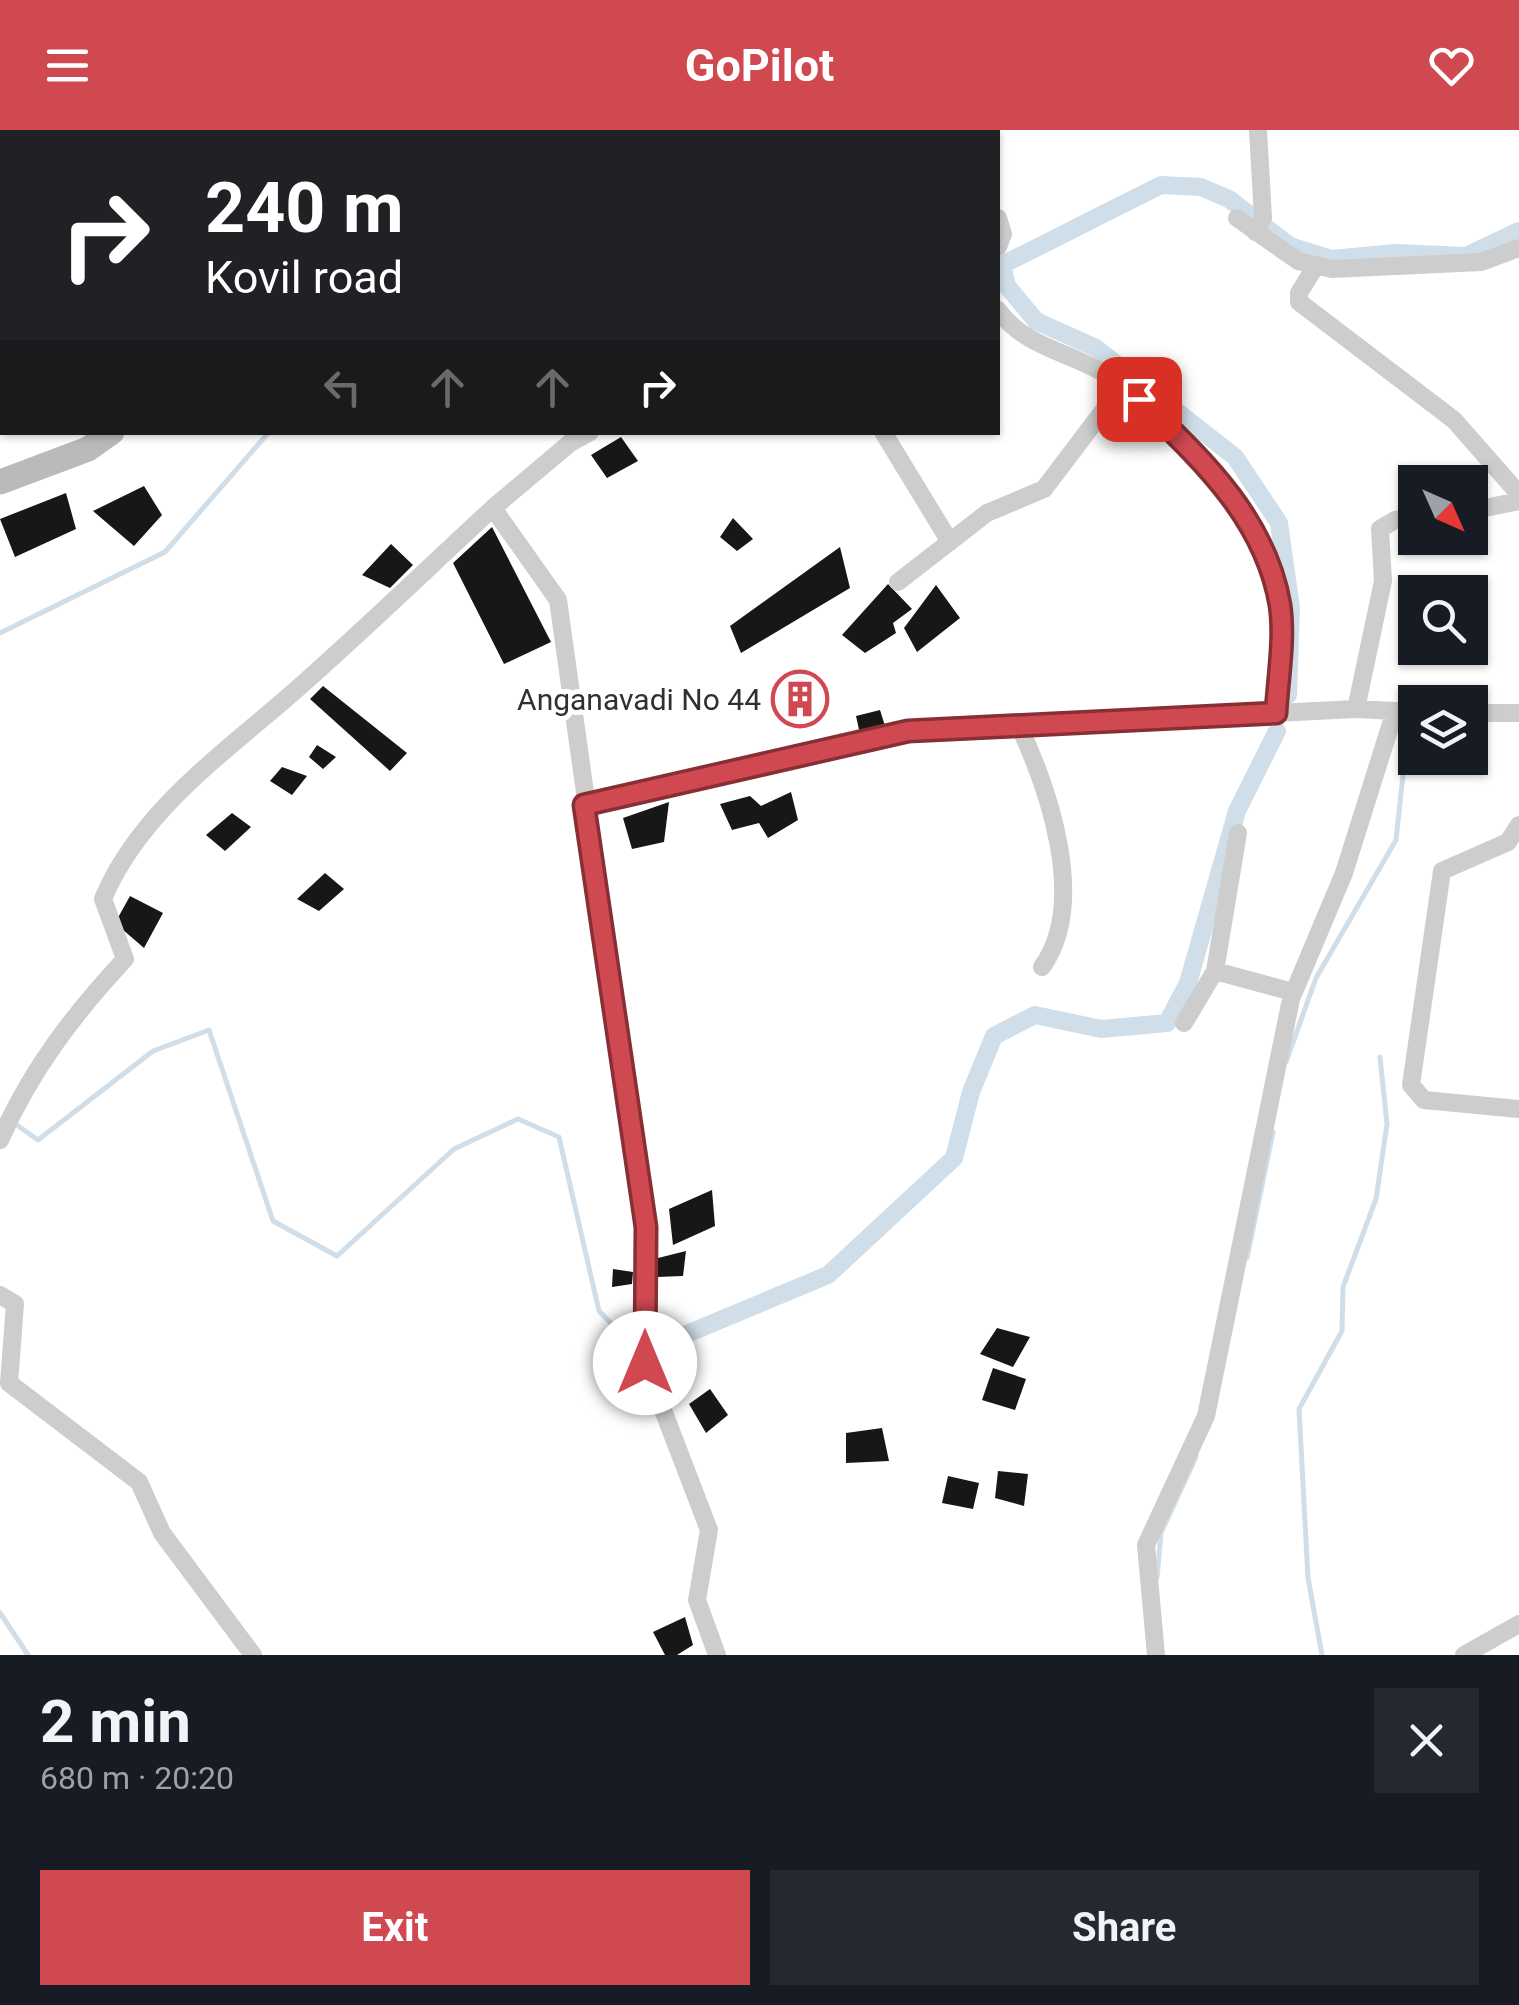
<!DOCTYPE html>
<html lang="en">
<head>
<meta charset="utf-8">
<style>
	body { margin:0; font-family:Roboto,sans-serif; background:#242831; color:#f1f3f6; height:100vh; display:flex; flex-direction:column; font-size:38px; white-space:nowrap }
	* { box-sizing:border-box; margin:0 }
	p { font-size:32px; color:#9ea1a6 }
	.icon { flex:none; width:55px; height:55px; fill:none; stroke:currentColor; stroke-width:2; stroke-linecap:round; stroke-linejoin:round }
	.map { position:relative; height:1525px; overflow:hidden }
	.side { display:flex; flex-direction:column; background:#171b24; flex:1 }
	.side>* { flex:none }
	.banner { position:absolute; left:0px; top:0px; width:1000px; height:305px; box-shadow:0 2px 8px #0004; background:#202124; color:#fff; overflow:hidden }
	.needle { width:65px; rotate:135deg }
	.controls { position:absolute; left:1398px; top:335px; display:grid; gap:20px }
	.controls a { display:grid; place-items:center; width:90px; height:90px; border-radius:0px; background:#171b24; box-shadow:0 2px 8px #0004; font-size:50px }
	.pin { position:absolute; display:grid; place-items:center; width:85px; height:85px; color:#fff; margin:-42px; border-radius:20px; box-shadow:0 5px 15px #0006 }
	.me { position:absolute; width:110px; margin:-55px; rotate:0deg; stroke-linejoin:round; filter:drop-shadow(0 0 8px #0008) }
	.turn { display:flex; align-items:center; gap:35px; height:210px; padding:0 40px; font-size:45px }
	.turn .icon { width:130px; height:130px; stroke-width:2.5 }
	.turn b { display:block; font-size:70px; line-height:85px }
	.lanes { display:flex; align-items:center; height:95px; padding:0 40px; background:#0003; justify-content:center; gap:50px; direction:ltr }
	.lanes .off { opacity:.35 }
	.round { display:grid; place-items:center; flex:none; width:105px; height:105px; border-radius:0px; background:#242831 }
	.summary { display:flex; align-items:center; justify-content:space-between; height:170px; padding:0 40px }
	h1 { font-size:60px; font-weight:700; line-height:75px }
	.action { display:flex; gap:20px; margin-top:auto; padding:20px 40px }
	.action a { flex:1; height:115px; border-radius:0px; background:#d04951; color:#fff; font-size:40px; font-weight:700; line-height:115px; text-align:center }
	.action a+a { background:#242831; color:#f1f3f6 }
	header { display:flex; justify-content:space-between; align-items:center; height:130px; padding:0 40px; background:#d04951; color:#fff; font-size:45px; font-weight:700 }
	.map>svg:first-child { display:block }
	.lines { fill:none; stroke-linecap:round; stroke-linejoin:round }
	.stream { stroke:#cfdee8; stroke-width:5 }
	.canal { stroke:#cfdee8; stroke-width:18 }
	.building { fill:#171717 }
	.street { stroke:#cdcdcd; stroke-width:18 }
	.secondary { stroke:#bababa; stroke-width:25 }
	.route-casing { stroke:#872f35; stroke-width:25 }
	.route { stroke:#d04951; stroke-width:18 }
	.labels { text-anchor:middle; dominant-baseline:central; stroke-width:10; stroke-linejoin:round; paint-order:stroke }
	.poi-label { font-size:30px; fill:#303030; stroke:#fff; text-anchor:end }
</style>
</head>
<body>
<header><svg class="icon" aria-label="menu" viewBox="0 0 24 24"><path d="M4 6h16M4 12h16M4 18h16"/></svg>GoPilot<svg class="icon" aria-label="heart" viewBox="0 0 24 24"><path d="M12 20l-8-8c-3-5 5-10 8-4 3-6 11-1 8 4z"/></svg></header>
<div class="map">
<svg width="1519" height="1525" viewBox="0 0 1519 1525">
	<rect width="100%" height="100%" fill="#fff"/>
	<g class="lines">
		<path class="stream" d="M0,503L165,422L269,302
			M1286,932L1316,848L1396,710L1408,598
			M17,995L38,1010L153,921L209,900L273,1091L337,1126L454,1019L518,989L559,1007L599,1181L625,1208H635
			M1247,1128L1273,1002
			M1157,1448L1161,1403L1196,1327
			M0,1483L28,1525
			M1322,1525L1308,1448L1299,1279L1342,1201L1343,1157L1376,1069L1387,994L1380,927"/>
		<path class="canal" d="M1288,565L1291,478L1279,393L1235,327L1096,218L1036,191L1007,156L1002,135L1161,55L1201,57L1229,69L1290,116L1332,129L1395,123L1466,126L1519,101
			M654,1208H677L828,1145L954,1028L971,962L994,906L1035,885L1101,899L1167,893L1188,853L1237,681L1277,601"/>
	</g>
	<path class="building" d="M621,307L638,331L607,348L591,325Z
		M144,356L162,385L134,416L93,381Z
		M66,363L76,399L15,427L0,389Z
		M733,388L753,409L737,421L720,407Z
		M492,397L551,512L504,534L453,433Z
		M391,414L413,435L390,458L362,445Z
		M840,417L850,458L741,523L730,496Z
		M888,454L912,479L893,493L896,503L865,523L842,505Z
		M936,455L960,488L917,522L904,498Z
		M803,555L812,575L797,583L787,563Z
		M323,556L407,623L390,641L310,569Z
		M880,580L886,599L861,609L856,586Z
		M317,615L336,627L323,639L309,627Z
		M282,637L307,646L292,665L270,651Z
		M791,662L798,690L768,708L759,693L732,700L720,674L750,666L761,676Z
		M669,672L664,712L632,719L623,688Z
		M232,683L251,697L225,721L206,705Z
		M325,743L344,759L319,781L297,769Z
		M130,766L163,783L144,818L115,793Z
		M712,1060L715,1096L673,1115L669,1079Z
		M686,1121L683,1146L657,1147L658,1128Z
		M613,1139L633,1142L632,1154L612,1157Z
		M997,1198L1030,1207L1013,1237L980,1224Z
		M993,1238L1026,1249L1015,1280L982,1270Z
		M710,1259L728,1285L706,1303L689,1274Z
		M882,1298L889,1331L846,1333V1303Z
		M998,1341L1028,1344L1024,1376L995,1368Z
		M948,1346L979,1353L973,1379L942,1373Z
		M685,1487L693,1515L677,1525H665L653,1502Z"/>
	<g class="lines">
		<path class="street" d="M960,0L961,2
			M280,2V0
			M745,2L747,0
			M998,88L1003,104L998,117
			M1237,88L1298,131L1332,139L1481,132L1519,118
			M1255,102L1263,88L1258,0
			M1315,137L1299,163V172L1454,290L1519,364
			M0,166L2,165
			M998,180C1024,216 1065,221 1102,242C1177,285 1265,388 1280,475C1285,509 1278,548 1276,583
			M590,302L570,313L493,378L558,470L646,1097L645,1233L709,1400L697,1470L717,1525
			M883,302L950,412
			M1470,381L1519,371
			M898,452L987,383L1044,359L1122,256
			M1356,579L1383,451L1380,399L1395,390L1415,387
			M1470,583H1519
			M1019,596C1049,660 1088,773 1042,837
			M584,675L908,601L1356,579L1415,582
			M1519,695L1508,712L1442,741L1411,955L1424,970L1519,979
			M1238,703L1215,841L1293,862
			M1184,893L1215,841
			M0,1010C31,940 73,885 125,829L103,769C140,680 227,621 297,559C364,500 428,438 493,378
			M0,1165L15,1174L9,1253L139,1352L162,1403L253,1525
			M1156,1525L1146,1415L1206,1286L1291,869L1344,743L1395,581
			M1464,1525L1519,1494"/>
		<path class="secondary" d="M390,2L391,0
			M0,352L88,319L112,302"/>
	</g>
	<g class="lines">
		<g class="route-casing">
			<path id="route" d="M645,1233L646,1097L584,675L908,601L1276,583C1278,548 1285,509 1280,475C1265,387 1200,328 1139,269"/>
		</g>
		<use href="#route" class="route"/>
	</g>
	<defs>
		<g id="building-ring" transform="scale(2.875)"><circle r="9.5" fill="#fff" stroke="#d04951" stroke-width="1.5"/><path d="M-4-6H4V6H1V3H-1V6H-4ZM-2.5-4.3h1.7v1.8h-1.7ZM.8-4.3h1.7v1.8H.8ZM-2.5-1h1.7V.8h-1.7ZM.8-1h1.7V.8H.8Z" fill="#d04951"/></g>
	</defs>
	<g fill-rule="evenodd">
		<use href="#building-ring" x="800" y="569"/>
	</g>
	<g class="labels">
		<g class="poi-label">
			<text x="761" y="569">Anganavadi No 44</text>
		</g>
	</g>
</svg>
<div class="controls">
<a><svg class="needle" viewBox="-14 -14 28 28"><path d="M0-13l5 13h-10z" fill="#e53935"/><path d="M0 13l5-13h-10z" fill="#9ea1a6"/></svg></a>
<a><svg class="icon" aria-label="search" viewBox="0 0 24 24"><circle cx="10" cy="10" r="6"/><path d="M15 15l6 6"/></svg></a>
<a><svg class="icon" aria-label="layers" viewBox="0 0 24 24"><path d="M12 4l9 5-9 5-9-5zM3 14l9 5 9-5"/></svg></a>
</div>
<div class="pin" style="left:1139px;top:269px;background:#d93025"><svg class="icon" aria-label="arrive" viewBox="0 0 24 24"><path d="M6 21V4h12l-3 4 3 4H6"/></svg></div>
<svg class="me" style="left:645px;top:1233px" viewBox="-20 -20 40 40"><circle r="19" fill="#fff"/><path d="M0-13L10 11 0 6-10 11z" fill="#d04951"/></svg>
<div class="banner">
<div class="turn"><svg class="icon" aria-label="right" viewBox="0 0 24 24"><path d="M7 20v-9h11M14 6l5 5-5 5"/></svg><div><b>240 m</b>Kovil road</div></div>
<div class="lanes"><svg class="icon off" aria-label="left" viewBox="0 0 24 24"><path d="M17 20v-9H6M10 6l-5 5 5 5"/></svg><svg class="icon off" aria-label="ahead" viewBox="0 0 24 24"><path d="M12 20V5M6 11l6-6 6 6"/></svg><svg class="icon off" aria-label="ahead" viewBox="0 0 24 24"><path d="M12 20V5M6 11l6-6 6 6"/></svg><svg class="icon" aria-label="right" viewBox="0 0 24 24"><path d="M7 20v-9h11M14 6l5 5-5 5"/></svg></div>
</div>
</div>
<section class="side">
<div class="summary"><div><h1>2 min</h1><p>680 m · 20:20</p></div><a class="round"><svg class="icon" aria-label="close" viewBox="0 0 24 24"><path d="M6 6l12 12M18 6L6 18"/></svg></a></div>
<div class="action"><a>Exit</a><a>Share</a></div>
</section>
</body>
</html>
